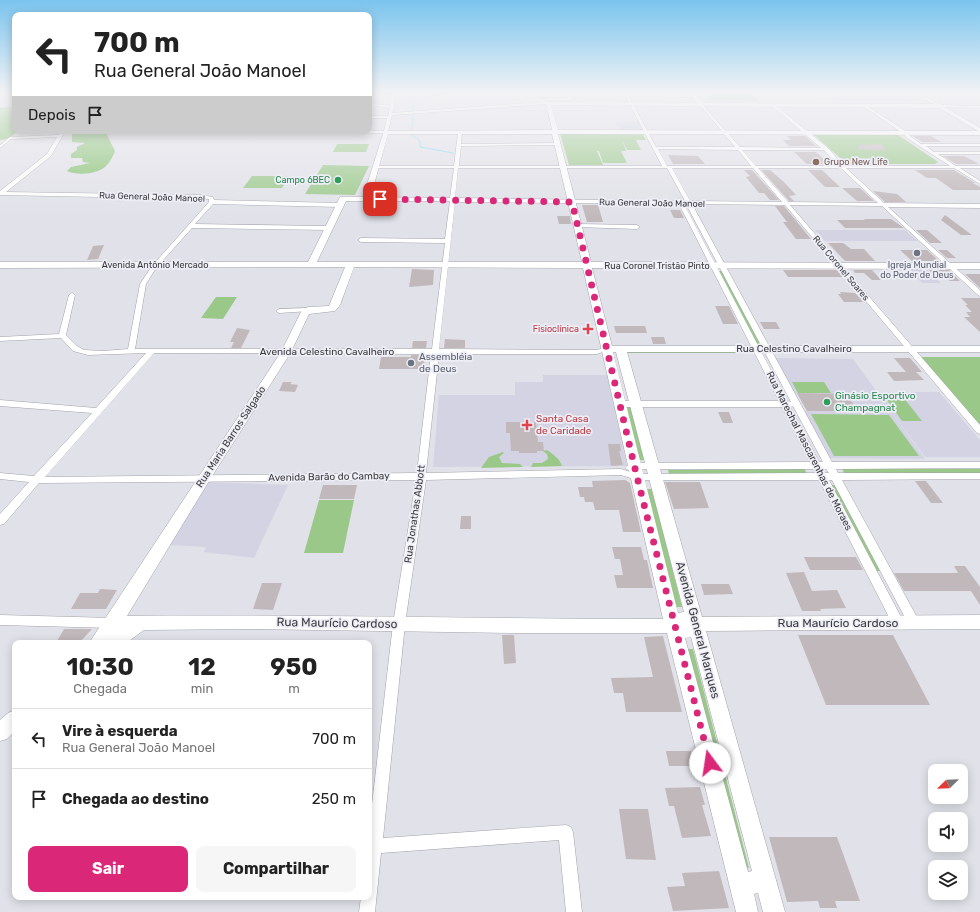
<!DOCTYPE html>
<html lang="pt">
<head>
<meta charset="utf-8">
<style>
	body { margin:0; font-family:Rubik,sans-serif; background:#f6f6f6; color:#222; height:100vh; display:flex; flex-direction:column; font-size:15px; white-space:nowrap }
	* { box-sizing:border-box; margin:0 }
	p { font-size:13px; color:#767676 }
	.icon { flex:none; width:22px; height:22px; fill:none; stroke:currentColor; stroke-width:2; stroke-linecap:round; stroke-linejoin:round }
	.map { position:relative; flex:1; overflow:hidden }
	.drawer { position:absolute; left:12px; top:640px; width:360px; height:260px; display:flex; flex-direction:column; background:#fff; border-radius:8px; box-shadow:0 2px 10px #0003 }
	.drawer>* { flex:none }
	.hud { position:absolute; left:12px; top:12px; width:360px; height:122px; border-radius:8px; box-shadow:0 2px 10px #0003; background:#fff; color:#222; overflow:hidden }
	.needle { width:26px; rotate:247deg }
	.controls { position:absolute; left:928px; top:764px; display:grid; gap:8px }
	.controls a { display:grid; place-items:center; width:40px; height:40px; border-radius:8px; background:#fff; box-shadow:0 2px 10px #0003; font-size:20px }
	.pin { position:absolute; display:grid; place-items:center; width:34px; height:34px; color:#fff; margin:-17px; border-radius:8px; box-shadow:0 2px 6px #0006 }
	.me { position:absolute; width:44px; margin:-22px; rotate:346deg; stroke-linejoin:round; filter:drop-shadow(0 0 3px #0008) }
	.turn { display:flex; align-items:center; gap:14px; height:84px; padding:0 16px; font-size:18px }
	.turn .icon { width:52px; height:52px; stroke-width:2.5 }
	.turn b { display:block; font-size:28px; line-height:34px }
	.then { display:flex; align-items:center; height:38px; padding:0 16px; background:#0003; gap:8px; font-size:15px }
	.eta { display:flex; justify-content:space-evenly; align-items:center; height:68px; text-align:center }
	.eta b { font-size:24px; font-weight:700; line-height:28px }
	.cta { display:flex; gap:8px; margin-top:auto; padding:8px 16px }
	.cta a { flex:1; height:46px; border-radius:8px; background:#db2777; color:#fff; font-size:16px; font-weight:700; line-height:46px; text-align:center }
	.cta a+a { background:#f6f6f6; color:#222 }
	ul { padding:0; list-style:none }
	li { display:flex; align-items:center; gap:12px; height:60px; padding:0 16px; border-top:1px solid #e0e0e0 }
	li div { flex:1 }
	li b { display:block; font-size:15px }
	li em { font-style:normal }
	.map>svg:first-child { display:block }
	.built { fill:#d3d3e3 }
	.green { fill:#9ac889 }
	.forest { fill:#86c270 }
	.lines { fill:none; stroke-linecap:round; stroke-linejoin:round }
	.stream { stroke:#76dbf8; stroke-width:1 }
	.building { fill:#c1b8bb }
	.street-casing { stroke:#a2a2aa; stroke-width:1 }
	.secondary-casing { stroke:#a2a2aa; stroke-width:1 }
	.street { fill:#fff; fill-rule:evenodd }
	.secondary { fill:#fff; fill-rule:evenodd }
	.route { stroke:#db2777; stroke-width:7; stroke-dasharray:0 12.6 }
	.education-dot { fill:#8d6e63; stroke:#eeeef7; stroke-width:1.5 }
	.leisure-dot { fill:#2e9e5b; stroke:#eeeef7; stroke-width:1.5 }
	.worship-dot { fill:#6b7280; stroke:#eeeef7; stroke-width:1.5 }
	.health-dot { fill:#e0444e; stroke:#eeeef7; stroke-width:1.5 }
	.labels { text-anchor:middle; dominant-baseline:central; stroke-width:3.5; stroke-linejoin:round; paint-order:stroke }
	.far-education-label { font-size:9px; fill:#785e54; stroke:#eeeef7; text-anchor:start }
	.far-leisure-label { font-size:9px; fill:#27864d; stroke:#eeeef7; text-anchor:end }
	.far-street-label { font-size:9px; fill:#3b3b3e; stroke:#eeeef7 }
	.far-worship-label { font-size:9px; fill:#5b616d; stroke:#eeeef7 }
	.far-health-label { font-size:9px; fill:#be3a42; stroke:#eeeef7; text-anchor:end }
	.street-label { font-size:10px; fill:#3b3b3e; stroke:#eeeef7 }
	.worship-label { font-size:10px; fill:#5b616d; stroke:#eeeef7; text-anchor:start }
	.leisure-label { font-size:10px; fill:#27864d; stroke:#eeeef7; text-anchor:start }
	.health-label { font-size:10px; fill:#be3a42; stroke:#eeeef7; text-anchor:start }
	.near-street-label { font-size:12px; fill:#3b3b3e; stroke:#eeeef7 }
</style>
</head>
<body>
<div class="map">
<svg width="980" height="912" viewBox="0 0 980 912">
	<rect width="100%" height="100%" fill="#e1e1e9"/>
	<path class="built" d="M615,122H639L644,131H619Z
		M815,230H905L918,241H825Z
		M910,269H926L941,283H922L913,274H915Z
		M774,358L853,359L877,392H939L980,440V457H925L888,407L925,459L830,458L803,411H807L797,394L794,393Z
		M543,375H607L627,466L433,467L439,395H515V382H543Z
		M206,482L288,485L254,558L204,552L206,547L169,545Z"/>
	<path class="green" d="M704,92H750L759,101L711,100Z
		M560,133H642L646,140H636L641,150H627L622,140L626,151H597L603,165H569Z
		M813,134L898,135L938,162L935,164H847Z
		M337,144H369L366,152H333Z
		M599,151H621L627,163H603Z
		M323,165L369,166L355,195L305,194Z
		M252,176H289L282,188H243Z
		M719,271H722L760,344H757Z
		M216,297H237L223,319L201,318Z
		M627,352H748V353H628Z
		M920,357H980V426Z
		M792,382H824L831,393H798Z
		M885,397H903L922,421H902Z
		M625,407H632L646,460H638Z
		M811,414L889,415L919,456H834Z
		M547,450C554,455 559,458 562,466L531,467L533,463H542L548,459L547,454L543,451Z
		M503,452L504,453L499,457L502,463L520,464L523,467L481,468L489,457Z
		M805,469L806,473L669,474L668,470Z
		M842,469H980V473H844Z
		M829,485H837L883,571H874Z
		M646,489H652L682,607H675Z
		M319,500H354L343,553H304Z
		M686,649H693L749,868L740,867Z"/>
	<path class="forest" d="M15,106V131H18C12,136 8,140 0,140V108Z
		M78,131H105L115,151C113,156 110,162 107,165C100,174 77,176 67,171L71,167L90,163L83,162L82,158H71V154L77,150V147L85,143L72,142V134Z"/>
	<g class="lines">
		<path class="stream" d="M405,91L414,100L412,112
			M411,131L413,121L412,114
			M411,134L420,141V147L453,153"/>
	</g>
	<path class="building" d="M787,136H805L816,146H789L783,140H791Z
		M913,136H931L941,142H922Z
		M882,144L885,151L858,149V145Z
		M794,152H816L829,164H807Z
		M668,155L698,156L705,164H673Z
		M943,156H964L979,164H956Z
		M744,170H752L779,200H770L764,193H759L746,177L750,176Z
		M761,170H770L784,182L796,195L789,196L794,201H789Z
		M808,170H822L840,187H825Z
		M915,170H954L975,183H973L980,187V190H953L936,178H927Z
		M842,188H860L874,201H857Z
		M873,191L897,194L906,202H885Z
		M582,205H598L603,222H587Z
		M775,206H784L811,239H796L783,222H787Z
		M670,210H680L684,218H674Z
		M945,215L972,235H961L941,220Z
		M557,216H570L571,224H559Z
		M864,219H891L904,228H845L837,220H865Z
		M916,230H927L942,243H930Z
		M828,243H843L851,249H864L875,261H845Z
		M104,245L98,259L87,260L93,246Z
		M900,250H927L939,261H912Z
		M938,250H947L956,258H947Z
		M412,269L434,270L433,285L409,287Z
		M783,270H837L843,277H788Z
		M853,270H872L881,280H872L864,273H855Z
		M929,270H949L960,281H950L943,274H933Z
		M965,274H980V288Z
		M840,292L855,293L864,302H844L838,294H841Z
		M961,298H980V332L964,317H970L966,312H972L965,305H968Z
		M715,306H729L738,324H723Z
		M760,322H776L780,329H764Z
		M614,326H645L647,333H616Z
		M237,328L250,330L241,348H231L234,342H230Z
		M651,337H664L666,344H653Z
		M445,339L465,340V348H444Z
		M413,341H427L426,348H412Z
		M411,355H425L424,369H379L381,357H411Z
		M894,358H910L922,372H916L924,380L894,381L887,372H906Z
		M283,382H292L290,384L298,385L295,392L279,391Z
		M797,393L846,394L858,411H807Z
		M718,412H729L733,423H723Z
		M506,422H536L538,442H543L544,451H537V453H519V451H511L510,433H506Z
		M608,444H620L621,451H619L623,465L611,466Z
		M625,480L630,483L641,532H623L619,510H595L593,502H585L584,497H580L578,487H593L592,481Z
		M915,481H926L943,503H931Z
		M665,482H700L709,508L674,509Z
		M323,485H357L354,499H319Z
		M461,516H471V529H460Z
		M612,547H641L644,560H647L653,588H617L614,575H623L620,559H615Z
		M804,557H856L863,570H810Z
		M954,566H965L980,587V605L971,591H904L894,573H958Z
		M804,572L812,591L837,590L846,608L820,609L821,611H802L786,573Z
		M262,583H282L273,610L253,609Z
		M701,584H729L733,594L704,595Z
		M100,589L117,590L106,609H71L80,593H98Z
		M64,629H92L79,643H56Z
		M502,635H514L516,663L504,664Z
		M798,635H893L930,705H826Z
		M663,636L682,712H626L623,693H614L611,678L653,677L644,637Z
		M666,751H691L694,766H669Z
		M700,787L705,805H702L711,836L682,838L674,806H669L665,788Z
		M619,809H648L656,860L626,859Z
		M769,837H837L860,901H835L837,908H820L818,901L787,902Z
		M719,871L729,908L673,911L667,887L685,886L682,873Z"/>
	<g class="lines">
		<g class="street-casing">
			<path id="street" d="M461,91H470L428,99L426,98Z
				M514,91H520L539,99L568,98L569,91H573L571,100H543L549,102L548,104L392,115L388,132L386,133L322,132L320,131H384L387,118H369V116H388L390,107L369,106V104L390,105L392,96L369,95V93L395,94L394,105L395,106L392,113L542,102Z
				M619,91L627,93L644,91L628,95L656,147H735L700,105L701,103L740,147L821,148L771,105L774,104L828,148L844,166H950L907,138L904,134L863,106L864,104L907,132L910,136L921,144H980V146H926L934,152H980V154H938L956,166H980V168H960L980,181V184L954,168H846L884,203L980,204V208L888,207L980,290V296L978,295L882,206L790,205L980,425V434L977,433L785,205L692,204L832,462H980V468L836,469L838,473H980V479L842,480L918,619L920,623L918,627L914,628L910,627L832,480H829L902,619L904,623L902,627L898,628L894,627L819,480H637L621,475L426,480L405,624L383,838L566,825L571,827L573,832L582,912H566L559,840L381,853L375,912H359L361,897H369V830L393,624L416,480L39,483L4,524L0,525V514L29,482L0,479V473L34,476L92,413L0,406V400L96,408L146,353L88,355L73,351L61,338L0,341V337L59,334L69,295L72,293L75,295L66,335L77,346L84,350L103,351L128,349L140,284L152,266L209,202V199H200L0,195V191L47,154L57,137L11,139L0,148V145L10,137L59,135L61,131H65L51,156L6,192L200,195L213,197L214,200L340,203L343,205L340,207L213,204L195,224L329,226L332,228L329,230L192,228L156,268L146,284L135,349H432L445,243L361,242L358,240L361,238L445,239L450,201H366L363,199L366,197L450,198L454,168H376L374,166H454L458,132L460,131L462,132L461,144L558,143L560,144L558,145L461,146L459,166H662L625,95ZM658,149L738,150L751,166H667ZM742,150H824L838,166H756ZM458,168H667L685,201L679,198L677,201L455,198ZM672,168H753L782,202L690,201ZM758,168H841L878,203L788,202ZM455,202L679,204L779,401H619L615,404L619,407H782L810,462L635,463L627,466L625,468L630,471L636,469H813L816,473L637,474L621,469L426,473L439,354H597L611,349L607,347L597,350L439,349ZM684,204H686L791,402L787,401ZM154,353L431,354L417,473L45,477ZM793,406L823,462H819L790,407ZM823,469H826L829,473H825Z
				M909,91H914L941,105L980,106V108L940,107Z
				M578,224L637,225L640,227L637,229L576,227L575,226Z
				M308,308L310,309V311L279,313L276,311L279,309Z
				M0,615L113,618L117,619L119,623L117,627L113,628L0,625Z"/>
		</g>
		<g class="secondary-casing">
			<path id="secondary" d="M688,91H693L703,103L940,104L980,128V135L558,134L591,262L980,263V269L592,268L612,346H980V352H627L702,617L980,615V629L706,631L785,912H763L758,893L754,894L758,912H736L667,633H513L250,629L144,630L126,643H89L281,352L302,310L308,307L329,306L345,267L0,268V262H308L340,197H363L384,131L552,130L546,102L697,103ZM551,105L939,108L978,131L558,130ZM388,134H552L582,262H317L346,201H366L370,199ZM354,267L583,268L663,619C484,619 306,614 127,616L209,481L291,352L309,314L335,311L340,305ZM613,352H616L684,612L678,613ZM691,637L752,871L748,872L685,638Z
				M976,91H980V95L976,93Z
				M15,710V731L7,739L0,741V720L8,713Z"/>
		</g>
		<use href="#street" class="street"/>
		<use href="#secondary" class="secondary"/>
	</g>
	<linearGradient id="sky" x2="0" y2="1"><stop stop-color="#7ac4ee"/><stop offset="0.42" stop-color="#f2f2f5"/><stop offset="1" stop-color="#f2f2f5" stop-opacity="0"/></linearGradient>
	<rect width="980" height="219" fill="url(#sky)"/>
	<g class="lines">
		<path class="route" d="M380,199L572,202L637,477L710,763"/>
	</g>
	<circle class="education-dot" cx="816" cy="162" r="4"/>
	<g class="leisure-dot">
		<circle cx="338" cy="180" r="4"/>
		<circle cx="827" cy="402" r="4"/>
	</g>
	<g class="worship-dot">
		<circle cx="917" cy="253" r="4"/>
		<circle cx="411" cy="363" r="4"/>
	</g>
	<g class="health-dot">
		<path d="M586 323h4v4h4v4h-4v4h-4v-4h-4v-4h4z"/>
		<path d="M525 419h4v4h4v4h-4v4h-4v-4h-4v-4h4z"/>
	</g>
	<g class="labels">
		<g class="far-education-label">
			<text x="824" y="162">Grupo New Life</text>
		</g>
		<g class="far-leisure-label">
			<text x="330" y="180">Campo 6BEC</text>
		</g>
		<g class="far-street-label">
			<text transform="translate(152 197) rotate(2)">Rua General João Manoel</text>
			<text transform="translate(652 203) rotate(1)">Rua General João Manoel</text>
			<text x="155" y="265">Avenida Antônio Mercado</text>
			<text x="657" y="266">Rua Coronel Tristão Pinto</text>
			<text transform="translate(841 268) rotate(50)">Rua Coronel Soares</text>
		</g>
		<g class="far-worship-label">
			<text x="917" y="265">Igreja Mundial<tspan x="917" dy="10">do Poder de Deus</tspan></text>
		</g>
		<g class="far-health-label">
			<text x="579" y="329">Fisioclínica</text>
		</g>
		<g class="street-label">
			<text x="794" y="349">Rua Celestino Cavalheiro</text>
			<text x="327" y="352">Avenida Celestino Cavalheiro</text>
			<text transform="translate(231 437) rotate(-57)">Rua Maria Barros Salgado</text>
			<text transform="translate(809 451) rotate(63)">Rua Marechal Mascarenhas de Moraes</text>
			<text transform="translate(329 477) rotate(-1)">Avenida Barão do Cambay</text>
			<text transform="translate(415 514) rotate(-82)">Rua Jonathas Abbott</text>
		</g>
		<g class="worship-label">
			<text x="419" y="357">Assembléia<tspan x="419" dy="12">de Deus</tspan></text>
		</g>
		<g class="leisure-label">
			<text x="835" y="396">Ginásio Esportivo<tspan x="835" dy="12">Champagnat</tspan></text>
		</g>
		<g class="health-label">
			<text x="536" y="419">Santa Casa<tspan x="536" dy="12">de Caridade</tspan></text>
		</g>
		<g class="near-street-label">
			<text transform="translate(337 623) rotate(1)">Rua Maurício Cardoso</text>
			<text x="838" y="623">Rua Maurício Cardoso</text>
			<text transform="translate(698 630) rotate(75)">Avenida General Marques</text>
		</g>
	</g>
</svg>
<div class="controls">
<a><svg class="needle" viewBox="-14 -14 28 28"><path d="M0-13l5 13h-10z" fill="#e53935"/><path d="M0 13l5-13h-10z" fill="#767676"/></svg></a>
<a><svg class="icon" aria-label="sound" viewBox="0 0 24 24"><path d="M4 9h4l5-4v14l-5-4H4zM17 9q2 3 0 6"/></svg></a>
<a><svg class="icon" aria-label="layers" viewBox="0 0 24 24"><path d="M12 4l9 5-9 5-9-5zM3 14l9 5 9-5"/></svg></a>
</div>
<div class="pin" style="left:380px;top:199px;background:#d93025"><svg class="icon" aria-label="arrive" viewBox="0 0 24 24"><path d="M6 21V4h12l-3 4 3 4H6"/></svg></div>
<svg class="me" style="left:710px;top:763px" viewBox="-20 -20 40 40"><circle r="19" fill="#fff"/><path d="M0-13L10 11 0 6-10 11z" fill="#db2777"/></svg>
<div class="hud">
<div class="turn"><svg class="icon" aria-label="left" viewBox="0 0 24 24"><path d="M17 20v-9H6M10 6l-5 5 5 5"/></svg><div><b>700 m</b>Rua General João Manoel</div></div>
<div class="then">Depois<svg class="icon" aria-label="arrive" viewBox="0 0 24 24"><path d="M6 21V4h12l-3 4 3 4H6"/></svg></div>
</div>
<section class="drawer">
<div class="eta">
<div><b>10:30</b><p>Chegada</p></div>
<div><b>12</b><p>min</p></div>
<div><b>950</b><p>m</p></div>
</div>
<ul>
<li><svg class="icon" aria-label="left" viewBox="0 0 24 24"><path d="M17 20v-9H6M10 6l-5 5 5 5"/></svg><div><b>Vire à esquerda</b><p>Rua General João Manoel</p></div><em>700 m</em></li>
<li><svg class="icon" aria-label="arrive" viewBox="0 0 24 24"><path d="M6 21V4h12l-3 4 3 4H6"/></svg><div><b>Chegada ao destino</b></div><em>250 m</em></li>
</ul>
<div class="cta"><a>Sair</a><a>Compartilhar</a></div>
</section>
</div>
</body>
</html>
